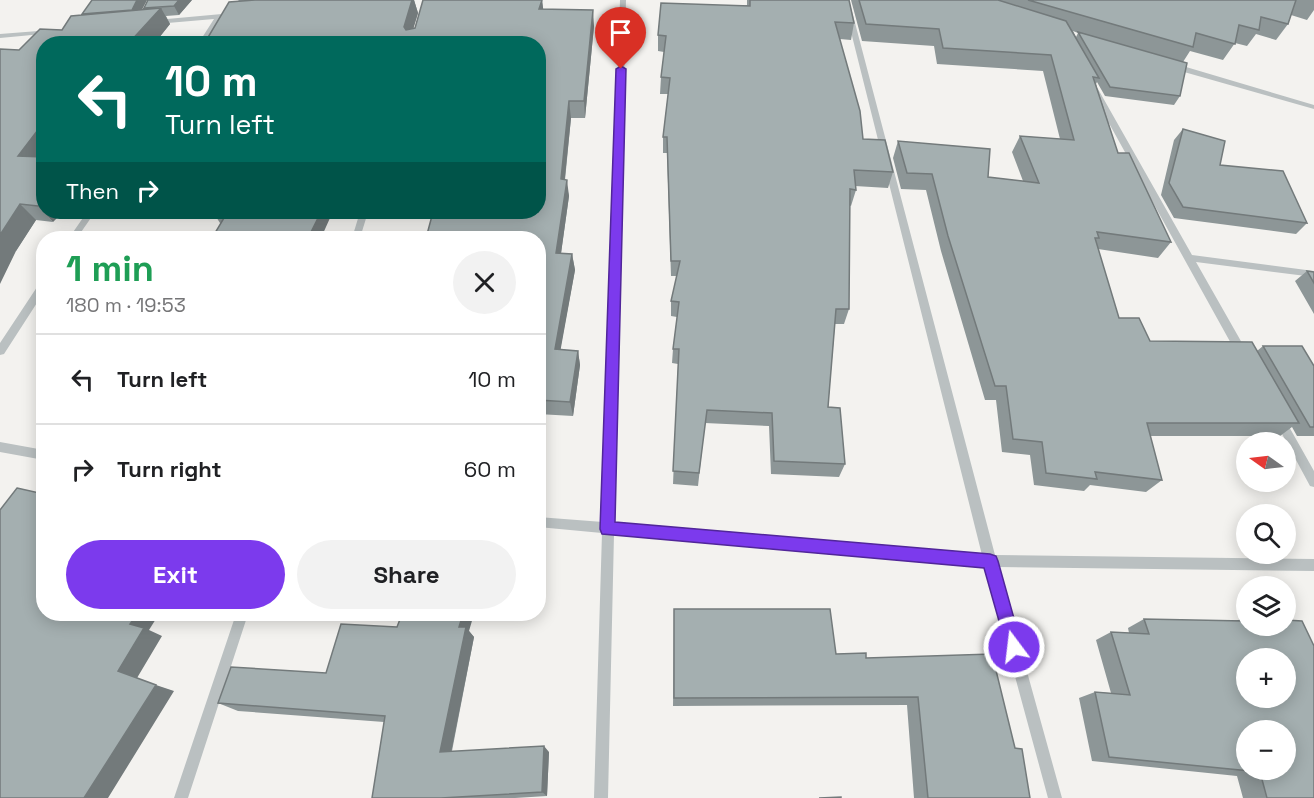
<!DOCTYPE html>
<html lang="en">
<head>
<meta charset="utf-8">
<style>
	body { margin:0; font-family:"Space Grotesk",sans-serif; background:#f2f2f2; color:#202124; height:100vh; display:flex; flex-direction:column; font-size:22px; white-space:nowrap }
	* { box-sizing:border-box; margin:0 }
	p { font-size:20px; color:#757577 }
	.icon { flex:none; width:33px; height:33px; fill:none; stroke:currentColor; stroke-width:2; stroke-linecap:round; stroke-linejoin:round }
	.map { position:relative; flex:1; overflow:hidden }
	.details { position:absolute; left:36px; top:231px; width:510px; height:390px; display:flex; flex-direction:column; background:#fff; border-radius:24px; box-shadow:0 3px 15px #0003 }
	.details>* { flex:none }
	.banner { position:absolute; left:36px; top:36px; width:510px; height:183px; border-radius:24px; box-shadow:0 3px 15px #0003; background:#00695c; color:#fff; overflow:hidden }
	.needle { width:39px; rotate:284deg }
	.tools { position:absolute; left:1236px; top:432px; display:grid; gap:12px }
	.tools a { display:grid; place-items:center; width:60px; height:60px; border-radius:50%; background:#fff; box-shadow:0 3px 15px #0003; font-size:30px }
	.pin { position:absolute; display:grid; place-items:center; width:51px; height:51px; color:#fff; margin:-62px -26px; border-radius:50% 50% 50% 0; rotate:-45deg; box-shadow:0 0 6px #0007 }
	.pin .icon { rotate:45deg }
	.me { position:absolute; width:66px; margin:-33px; rotate:345deg; stroke-linejoin:round; filter:drop-shadow(0 0 4px #0008) }
	.turn { display:flex; align-items:center; gap:21px; height:126px; padding:0 30px; font-size:27px }
	.turn .icon { width:78px; height:78px; stroke-width:2.5 }
	.turn b { display:block; font-size:42px; line-height:51px }
	.then { display:flex; align-items:center; height:57px; padding:0 30px; background:#0003; gap:12px; font-size:22px }
	.round { display:grid; place-items:center; flex:none; width:63px; height:63px; border-radius:32px; background:#f2f2f2 }
	.headline { display:flex; align-items:center; justify-content:space-between; height:102px; padding:0 30px }
	h1 { font-size:36px; font-weight:800; line-height:45px; color:#1e9e55 }
	.primary-button { display:flex; gap:12px; margin-top:auto; padding:12px 30px }
	.primary-button a { flex:1; height:69px; border-radius:36px; background:#7c3aed; color:#fff; font-size:24px; font-weight:800; line-height:69px; text-align:center }
	.primary-button a+a { background:#f2f2f2; color:#202124 }
	ul { padding:0; list-style:none }
	li { display:flex; align-items:center; gap:18px; height:90px; padding:0 30px; border-top:2px solid #e0e0e0 }
	li div { flex:1 }
	li b { display:block; font-size:22px }
	li em { font-style:normal }
	.map>svg:first-child { display:block }
	.lines { fill:none; stroke-linecap:round; stroke-linejoin:round }
	.minor { fill:#bac0c1; fill-rule:evenodd }
	.wall { fill:#8d9697; fill-rule:evenodd }
	.shaded-wall { fill:#737a7b }
	.building { fill:#a4afb0; stroke:#737a7b; stroke-width:1.5; fill-rule:evenodd }
	.route { fill:#7c3aed; stroke:#51269a; stroke-width:1.5 }
</style>
</head>
<body>
<div class="map">
<svg width="1314" height="798" viewBox="0 0 1314 798">
	<rect width="100%" height="100%" fill="#f3f2ef"/>
	<g class="lines">
		<path class="minor" d="M620,0H626L614,523L982,555L843,0H849L995,555L1314,559V571L998,567L1062,798H1048L985,566L614,534L608,798H594L602,533L538,527V517L603,522Z
			M233,13L235,14V16L221,18L205,44H198L214,19L156,24L153,22L156,20Z
			M51,30L55,32L53,33L0,38V34Z
			M1170,64H1176L1314,105V109L1170,68Z
			M1091,87L1098,89L1192,255L1314,271V277L1196,262L1246,350L1247,353L1246,356H1238L1090,89Z
			M87,212H95L77,238H69Z
			M360,212H368L360,238H352Z
			M41,281H44V292L4,354L0,355V343Z
			M1279,414L1283,416L1314,471V487L1310,486L1274,419L1275,416Z
			M0,442L44,450V460L0,452Z
			M236,614H248L188,798H174Z"/>
	</g>
	<path class="wall" d="M147,0L142,9L192,0L179,15L166,16L170,24L154,44H44V212L53,222L36,220L16,251L19,50L62,30L83,15Z
		M238,0H414L418,13L413,29L542,0L543,9L594,26L585,118H571L565,180L569,196L561,253L572,254L575,270L560,350L578,351L580,365L573,416L538,414V44H204L239,1Z
		M747,0H849L854,23L851,40L840,39L863,139L893,172L888,188L855,186L856,190L851,206L849,205V309L844,324H835L828,407L845,464L839,477L771,474L769,426L705,423L698,486L673,484L678,364L672,363L673,349L677,317L671,316V301L677,276H671L667,153H663V137L668,94H660L661,77L664,52L658,51V35L747,5Z
		M851,0H1314V10L1307,20L1291,15L1288,24L1276,40L1256,34L1247,46L1235,43L1223,60L1190,51L1183,62L1180,96L1174,105L1105,96L1097,82L1096,84L1118,153L1171,242L1158,258L1098,249L1119,318L1150,341L1257,351L1263,346L1314,366V436H1297L1292,427L1280,436H1150L1162,480L1146,492L1090,485L1084,491L1034,485L1030,455L1002,452L996,400H985L941,251L926,190L901,189L893,158L898,141L988,177L1023,181L1012,152L1020,136L1060,139L1043,71L937,64L934,46L862,41ZM1073,31L1078,33L1076,37Z
		M1183,129L1220,165L1307,223L1296,234L1174,218L1161,195L1174,140Z
		M213,212H327L330,218L220,223Z
		M1307,271L1314,272V314L1295,281Z
		M674,609L836,654L866,658L1015,748L1030,798H914L907,705L673,706Z
		M1243,618L1314,798H1243L1237,776L1092,761L1079,698L1095,692L1111,693L1096,640L1111,632L1129,633L1128,628L1144,619L1236,621Z
		M397,627L469,631L474,637L452,751L549,752L547,796L515,798H372L384,722L238,711L218,703L326,673Z"/>
	<path class="shaded-wall" d="M137,0H147L137,19L132,10Z
		M179,0H192L179,15L174,6Z
		M412,0H414L418,13L409,43L404,27Z
		M542,0L544,15L539,9Z
		M161,8L170,24L154,44H128Z
		M593,10L594,26L585,118L584,101Z
		M569,101L571,118L563,196L561,179Z
		M44,122V158L18,156Z
		M567,180L569,196L559,268L556,253Z
		M44,200V212H63L53,222L38,206Z
		M20,204L36,220L16,251L0,284V235Z
		M319,212H327L330,218L321,238H308Z
		M572,254L575,270L558,364L555,349Z
		M578,351L580,365L573,416L570,402Z
		M137,614H159L149,630L162,636L137,678L118,671L130,624Z
		M463,614H474L469,631L474,637L450,758L440,752L459,627Z
		M156,685L174,691L108,798H84Z
		M544,746L549,752L547,796L542,792Z"/>
	<path class="building" d="M92,0H137L132,10L82,14Z
		M148,0H179L174,6L144,8Z
		M255,0H412L404,27L406,30L415,28L423,0H542L539,9L593,10L584,101H569L561,179L567,180L556,253L572,254L555,349L578,351L570,402L538,400V238H426L433,212H538V44H204L229,2Z
		M750,0H849L854,23L835,22L860,111L863,139L885,140L893,172L854,170L856,190L850,189L849,309H836L828,407L840,408L845,464L774,461L772,413L707,410L699,473L673,471L679,349H673L679,302L671,301L680,261H671L667,137H663L670,78L661,77L666,36L658,35L661,3L750,6Z
		M859,0H998L1066,21L1099,78L1093,77L1118,153H1129L1171,242L1097,232L1099,238H1095L1119,318H1139L1150,341L1252,342L1299,423H1147L1162,480L1095,472L1097,479L1046,473L1042,442L1013,439L1006,386H995L948,236L932,174L907,173L898,141L990,149L988,177L1039,183L1020,136L1074,140L1051,55L943,48L939,29L866,24Z
		M1028,0H1296L1288,24L1261,17L1259,30L1239,25L1235,44L1196,33L1193,47Z
		M161,8L128,44H44V122L18,156L44,157V200L38,206L20,204L0,235V49L19,50L40,29L62,30L71,16Z
		M1078,32L1187,63L1180,96L1110,87Z
		M1183,129L1225,141L1220,165L1283,171L1307,223L1183,207L1169,183Z
		M213,212H321L308,238H212L227,213Z
		M1307,271L1314,272V283Z
		M1263,346H1302L1314,366V427H1310Z
		M17,488L44,494V614H137L130,624L144,628L118,671L156,685L84,798H0V510Z
		M674,609H830L836,654L866,653V658L992,654L1015,748L1022,749L1030,798H928L918,697L674,698Z
		M402,614H463L459,627H466L440,752L544,746L542,792L441,798H372L385,716L218,703L231,667L326,673L341,624L397,627Z
		M1243,618H1246V626H1286V620L1302,621L1314,646V798H1267L1260,772L1109,757L1095,692L1130,695L1111,632L1149,634L1144,619L1244,621ZM1246,658H1286V698H1246ZM1246,730H1286V770H1246Z
		M841,797V798H819Z"/>
	<path class="route" d="M621,66L626,69L615,522L990,554L996,556L998,561L1022,647L1019,653L1014,656L1008,653L984,568L602,534L600,529L616,69Z"/>
</svg>
<div class="tools">
<a><svg class="needle" viewBox="-14 -14 28 28"><path d="M0-13l5 13h-10z" fill="#e53935"/><path d="M0 13l5-13h-10z" fill="#757577"/></svg></a>
<a><svg class="icon" aria-label="search" viewBox="0 0 24 24"><circle cx="10" cy="10" r="6"/><path d="M15 15l6 6"/></svg></a>
<a><svg class="icon" aria-label="layers" viewBox="0 0 24 24"><path d="M12 4l9 5-9 5-9-5zM3 14l9 5 9-5"/></svg></a>
<a>+</a>
<a>−</a>
</div>
<div class="pin" style="left:621px;top:69px;background:#d93025"><svg class="icon" aria-label="arrive" viewBox="0 0 24 24"><path d="M6 21V4h12l-3 4 3 4H6"/></svg></div>
<svg class="me" style="left:1014px;top:647px" viewBox="-20 -20 40 40"><circle r="17" fill="#7c3aed" stroke="#fff" stroke-width="3"/><path d="M0-11L8 9 0 5-8 9z" fill="#fff"/></svg>
<div class="banner">
<div class="turn"><svg class="icon" aria-label="left" viewBox="0 0 24 24"><path d="M17 20v-9H6M10 6l-5 5 5 5"/></svg><div><b>10 m</b>Turn left</div></div>
<div class="then">Then<svg class="icon" aria-label="right" viewBox="0 0 24 24"><path d="M7 20v-9h11M14 6l5 5-5 5"/></svg></div>
</div>
<section class="details">
<div class="headline"><div><h1>1 min</h1><p>180 m · 19:53</p></div><a class="round"><svg class="icon" aria-label="close" viewBox="0 0 24 24"><path d="M6 6l12 12M18 6L6 18"/></svg></a></div>
<ul>
<li><svg class="icon" aria-label="left" viewBox="0 0 24 24"><path d="M17 20v-9H6M10 6l-5 5 5 5"/></svg><div><b>Turn left</b></div><em>10 m</em></li>
<li><svg class="icon" aria-label="right" viewBox="0 0 24 24"><path d="M7 20v-9h11M14 6l5 5-5 5"/></svg><div><b>Turn right</b></div><em>60 m</em></li>
</ul>
<div class="primary-button"><a>Exit</a><a>Share</a></div>
</section>
</div>
</body>
</html>
